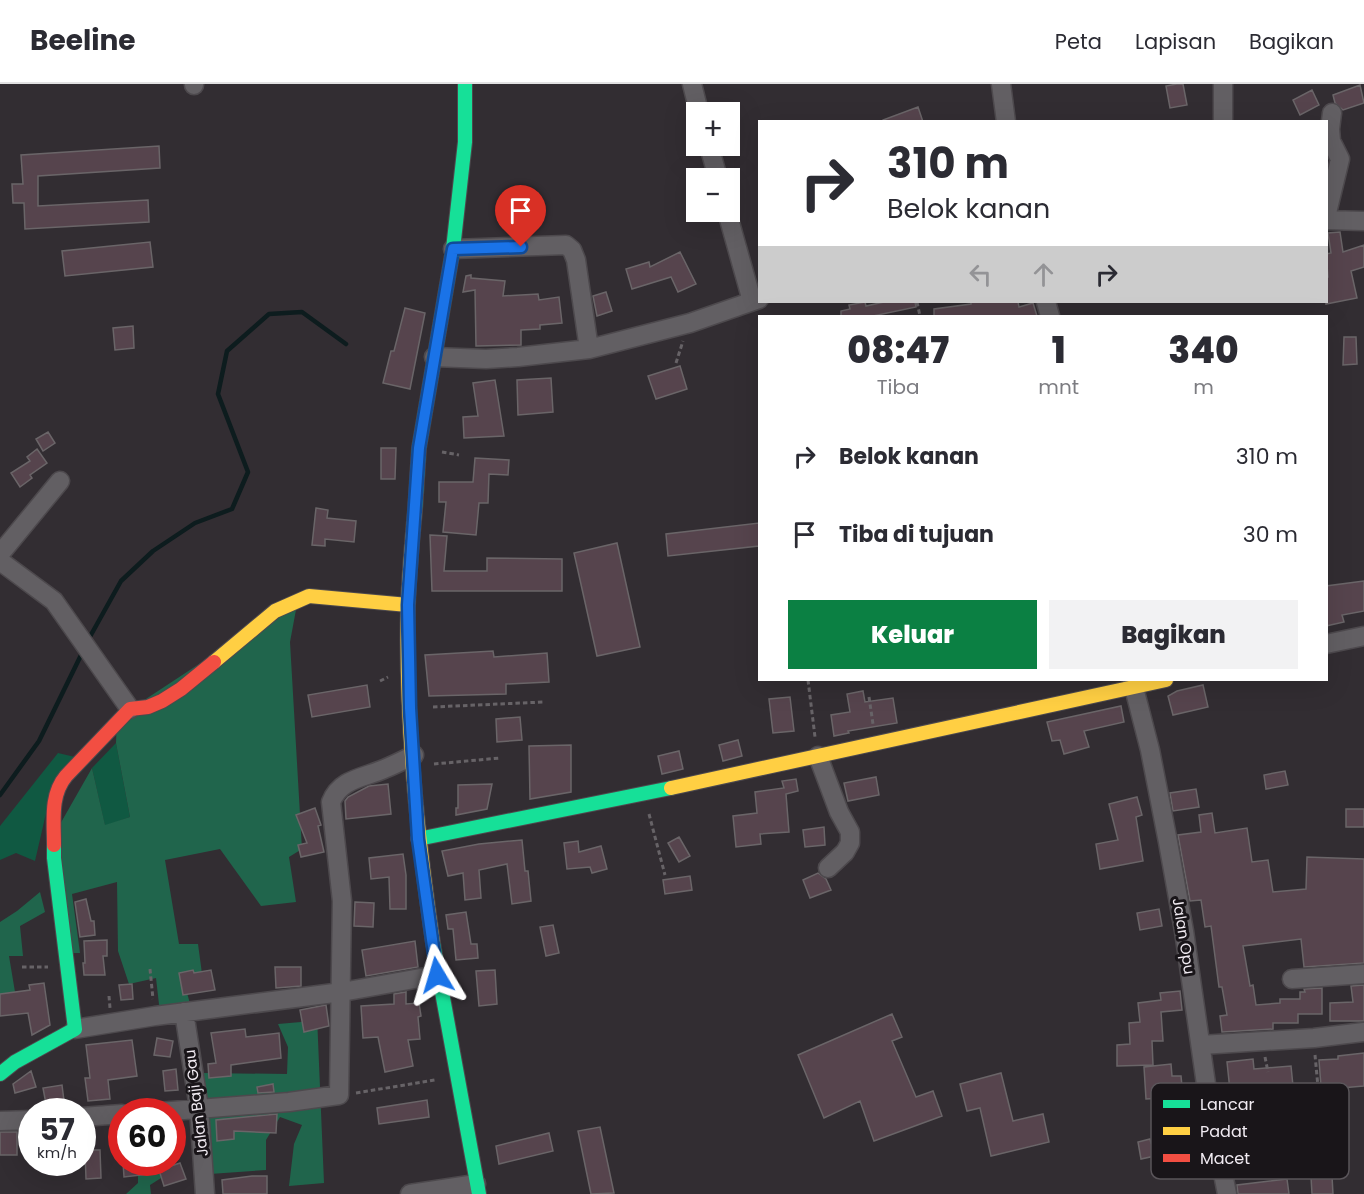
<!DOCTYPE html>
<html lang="id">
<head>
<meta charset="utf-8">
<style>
	body { margin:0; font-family:Poppins,sans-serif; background:#f2f2f3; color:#2b2b33; height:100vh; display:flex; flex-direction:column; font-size:22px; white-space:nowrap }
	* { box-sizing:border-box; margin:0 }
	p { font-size:20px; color:#7c7c81 }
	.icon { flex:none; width:33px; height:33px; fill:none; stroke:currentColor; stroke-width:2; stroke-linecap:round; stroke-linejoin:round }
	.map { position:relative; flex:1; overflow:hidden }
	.sheet { position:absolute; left:758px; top:231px; width:570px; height:366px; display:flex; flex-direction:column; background:#fff; border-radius:0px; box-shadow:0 6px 24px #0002 }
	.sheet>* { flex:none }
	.guide { position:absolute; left:758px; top:36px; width:570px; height:183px; border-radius:0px; box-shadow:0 6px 24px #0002; background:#fff; color:#2b2b33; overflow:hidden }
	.tools { position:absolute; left:686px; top:18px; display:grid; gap:12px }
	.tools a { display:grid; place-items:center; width:54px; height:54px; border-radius:0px; background:#fff; box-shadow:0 6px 24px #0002; font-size:30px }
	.speed { position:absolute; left:18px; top:1014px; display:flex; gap:12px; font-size:30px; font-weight:700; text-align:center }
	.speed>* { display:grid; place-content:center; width:78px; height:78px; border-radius:50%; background:#fff; box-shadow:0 6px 24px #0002; line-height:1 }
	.speed small { font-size:15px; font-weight:400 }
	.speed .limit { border:9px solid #d22; background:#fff; color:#111 }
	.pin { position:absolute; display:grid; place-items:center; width:51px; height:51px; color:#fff; margin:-62px -26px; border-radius:50% 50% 50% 0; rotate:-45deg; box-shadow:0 0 6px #0007 }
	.pin .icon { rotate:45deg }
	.me { position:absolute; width:66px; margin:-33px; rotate:353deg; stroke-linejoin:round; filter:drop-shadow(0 0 4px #0008) }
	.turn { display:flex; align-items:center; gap:21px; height:126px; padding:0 30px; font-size:27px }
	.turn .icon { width:78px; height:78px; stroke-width:2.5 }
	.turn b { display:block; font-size:42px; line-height:51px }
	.lanes { display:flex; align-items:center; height:57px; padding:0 30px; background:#0003; justify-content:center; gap:30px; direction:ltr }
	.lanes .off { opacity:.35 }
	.eta { display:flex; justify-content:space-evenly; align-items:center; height:102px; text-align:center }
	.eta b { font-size:36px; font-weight:800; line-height:42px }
	.primary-button { display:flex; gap:12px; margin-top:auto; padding:12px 30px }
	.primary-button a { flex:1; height:69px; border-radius:0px; background:#0b8043; color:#fff; font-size:24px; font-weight:800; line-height:69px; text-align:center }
	.primary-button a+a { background:#f2f2f3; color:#2b2b33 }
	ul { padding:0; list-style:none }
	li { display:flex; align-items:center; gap:18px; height:78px; padding:0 30px }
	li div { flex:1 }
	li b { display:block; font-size:22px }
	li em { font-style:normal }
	header { display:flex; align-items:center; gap:36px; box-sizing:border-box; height:84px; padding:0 30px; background:#fff; border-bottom:2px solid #e1e1e2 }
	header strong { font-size:28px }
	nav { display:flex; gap:33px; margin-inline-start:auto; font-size:21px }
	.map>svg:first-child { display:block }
	.green { fill:#105942 }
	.forest { fill:#20654c }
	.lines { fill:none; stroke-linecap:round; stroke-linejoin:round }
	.stream { stroke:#0d1c1e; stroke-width:4.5 }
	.building { fill:#56444d; stroke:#6a6568; stroke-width:1.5 }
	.street-casing { stroke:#4d494d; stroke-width:21 }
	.fast-casing { stroke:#4d494d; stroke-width:16 }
	.slow-casing { stroke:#4d494d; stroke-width:16 }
	.jam-casing { stroke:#4d494d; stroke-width:16 }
	.path { stroke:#676367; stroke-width:3; stroke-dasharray:4.5 3; stroke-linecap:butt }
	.street { stroke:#625f63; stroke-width:18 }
	.fast { stroke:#16e098; stroke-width:14 }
	.slow { stroke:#ffcf43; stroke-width:14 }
	.jam { stroke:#f24e42; stroke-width:14 }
	.route-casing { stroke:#114b97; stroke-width:15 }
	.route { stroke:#1a73e8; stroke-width:10 }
	.labels { text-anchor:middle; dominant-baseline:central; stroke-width:6; stroke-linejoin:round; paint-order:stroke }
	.street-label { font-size:15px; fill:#f1ebf2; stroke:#191519 }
	.key { fill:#191519; stroke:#5a555a; stroke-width:1.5 }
	.key-label { font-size:16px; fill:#f1ebf2 }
</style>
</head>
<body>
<header>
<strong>Beeline</strong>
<nav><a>Peta</a><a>Lapisan</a><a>Bagikan</a></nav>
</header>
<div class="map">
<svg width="1364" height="1110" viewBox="0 0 1364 1110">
	<rect width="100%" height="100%" fill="#322d32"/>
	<path class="green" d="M116,659L130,733L105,742L92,684Z
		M58,669L75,673L47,725L35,777L16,769L0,776V742Z"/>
	<path class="forest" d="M298,515L290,558L302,765L289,773L296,818L261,822L220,765L165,776L179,860H198L203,897L184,898L194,934L161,938L156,894L129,900L118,867L117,798L72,810L80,869H62L59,742L92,684L105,741L130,733L116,659L117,634Z
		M40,808L45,828L20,842L23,872H9L16,914L0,916V838L17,827Z
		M317,932L324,1099L289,1102L294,1060L302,1041L280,1033L266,1056V1086L210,1090L205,1062L203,989L287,990L288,963L278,940L301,938Z
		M138,1079H166L169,1089L150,1101L151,1110H126L138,1099Z"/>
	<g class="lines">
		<path class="stream" d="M87,558L121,497L153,467L195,439L232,425L248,388L218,310L227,267L269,230L302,228L346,260
			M0,711L39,657L84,565"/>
	</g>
	<path class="building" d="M1177,0H1183L1187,21L1170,24L1166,2Z
		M1360,1L1364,19L1343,26L1335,19L1333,11Z
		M1312,6L1319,21L1300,31L1293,16Z
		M918,23L923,38H883V36Z
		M159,62L160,84L38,92V122L148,116L149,138L25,145L24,119H13L12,100H23L21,71Z
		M1340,148L1343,168L1364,161V183L1351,187L1357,214L1326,220V194L1328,193L1326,170L1331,169L1328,149Z
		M150,158L153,183L65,192L62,167Z
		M680,168L696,200L678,208L671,193L632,205L626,185L649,178L650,183Z
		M471,191V194L505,197L503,212L538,210L539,216L559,213L562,239L540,241V245L521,246V261L476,262L475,206L463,208L466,192Z
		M606,208L612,227L597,232L593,212Z
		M865,218L866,222L884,218H915L916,223L873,232H841V227L850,225L849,221Z
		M971,218H1018L1019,223L1033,219L1037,232H934V225L971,220Z
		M405,224L425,229L410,305L383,299L391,267H394Z
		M133,242L134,264L115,266L113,244Z
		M1344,253H1356L1357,280L1343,281Z
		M680,282L687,305L656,315L648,292Z
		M551,294L553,328L518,331L517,296Z
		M495,296L504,352L464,354L463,333L478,332L473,299Z
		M48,348L55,359L43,367L36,355Z
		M381,364H396L395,395H381Z
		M37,365L47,379L30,391L32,394L20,403L11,389L30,377L27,373Z
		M475,374L509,376L508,391L489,390L488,419H479L476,451L443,448L446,418H439V398H473Z
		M316,424L328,426L327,434L356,437L354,458L325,455V462L312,461Z
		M759,439V462L668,472L666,450Z
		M430,451L447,452L444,487H487V474L562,475V507H432Z
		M617,459L640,563L597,572L574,469Z
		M1364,497V527L1342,531L1344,538L1326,542V502Z
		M493,567L494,573L547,569L549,598L506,600V610L429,612L425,571Z
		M367,601L370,623L312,633L308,611Z
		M1203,601L1208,623L1173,631L1168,612L1177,607Z
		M863,607L865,618L893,614L897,639L848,647L849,649L834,652L831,631L850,628L847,610Z
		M790,613L794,647L773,649L769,615Z
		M1121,622L1124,638L1084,647L1089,663L1064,670L1060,656L1052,657L1047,638Z
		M520,633L522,656L497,658L496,635Z
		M738,656L742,672L723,677L719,661Z
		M571,661V708L530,715L529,662Z
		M679,667L683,685L662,690L658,672Z
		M1285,687L1288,701L1266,705L1264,691Z
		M876,693L879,711L848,717L844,699Z
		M796,695L798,707L786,710L789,748L760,750L761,760L736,763L733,732L757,729L755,708L784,704L782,697Z
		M388,700L391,730L346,735L345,717L348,713L369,702Z
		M492,700L487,725L456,731V724H458V701Z
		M1196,705L1199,723L1173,727L1170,709Z
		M1137,713L1142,731L1136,733L1143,777L1100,785L1096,760L1118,756L1109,720Z
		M315,724L321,741L318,742L324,768L301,773L298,761L307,759L296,731Z
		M1346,725H1364V743H1346Z
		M1212,729L1215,749L1247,744L1252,778L1268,776L1273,808L1306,805L1307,773L1364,775V879L1304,883L1301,855L1243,862L1250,902L1253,901L1256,921L1280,919V915H1300V908H1305L1304,905L1322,904V930H1298V939H1273V945L1222,948L1220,932L1227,931L1222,903H1219L1211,842L1205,843L1201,816L1190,817L1178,751L1201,748L1199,731Z
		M824,743L825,761L805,763L803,746Z
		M679,753L690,772L679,778L668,759Z
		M522,756L525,787H528L531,817L512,820L507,780L479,786L481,814L465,816L463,789L448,792L442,767L479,760Z
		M578,757L579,768L601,762L607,785L592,789L590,783L567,785L564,759Z
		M403,770L406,791V825H390L389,793L371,795L369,774Z
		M818,789L826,795L831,806L810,814L803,796Z
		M690,792L692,806L665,810L663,796Z
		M86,815L91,837H94L95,851L80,853L75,818Z
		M355,818L374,819L373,843L354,842Z
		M1159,825L1162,842L1140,846L1137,829Z
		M466,828L471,860H477L478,874L456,876L453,845H448L446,831Z
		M553,841L559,869L546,872L540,843Z
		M107,856V872H103L105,891H84L83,879H85L84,857Z
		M415,857L418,883L366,892L362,866Z
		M275,883H301V902L276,904Z
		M193,886L194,889L211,886L215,906L183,911L179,889Z
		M495,886L497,920L479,922L476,887Z
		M44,899L50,941L32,951L28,929L0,932V910L30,906L29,901Z
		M132,900L133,915L121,916L119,901Z
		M1364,901V937H1330V919L1353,918L1351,902Z
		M1180,907L1182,926L1161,928L1163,957H1152L1153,981L1117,982V961L1130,960L1129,939L1140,938L1138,919L1161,916L1160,909Z
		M406,908V920L419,919L421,932L418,933L420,955L408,956L413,982L385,988L378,953L363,954L361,922L394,920V910Z
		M326,921L329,942L304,948L300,926Z
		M892,930L902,953L892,957L916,1013L933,1007L942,1032L874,1057L860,1017L824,1034L798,971Z
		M245,945L246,953L279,949L281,974L231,981V992L209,994L208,980L216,979L211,949Z
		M157,954L173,957L170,973L154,971Z
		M132,956L137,992L108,996L110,1015L88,1017L85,994H90L86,961Z
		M1364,969V1002L1341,1004L1340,1000L1321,1002L1319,976L1338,975V972Z
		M1253,975L1254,985L1291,982L1293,1002L1243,1009L1245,1027L1268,1026L1269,1032L1311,1028V1025H1326L1327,1047H1312V1043L1257,1048V1059L1233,1061L1232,1045H1234L1227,978Z
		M1171,980L1172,992H1181L1183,1013L1146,1015L1144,983Z
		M176,985L178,1006L165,1007L163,987Z
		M31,987L36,1003L15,1009L13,1000Z
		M1001,989L1013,1037L1043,1030L1049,1058L991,1072L980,1024L967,1027L960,1000Z
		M273,1000L274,1008L258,1009L257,1003Z
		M62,1001L64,1017L46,1020L43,1004Z
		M427,1016L429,1033L379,1040L377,1024Z
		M277,1030L276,1049L234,1047V1055L217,1057L216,1036Z
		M600,1043L614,1109L591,1110L578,1047Z
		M0,1048H17V1071H0Z
		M549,1049L553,1067L499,1080L496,1062Z
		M1150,1055L1151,1059L1168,1055L1170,1067L1191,1063L1195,1088L1159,1094L1155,1072L1141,1075L1138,1058Z
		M85,1066H100L101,1094L86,1095Z
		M123,1078H148L149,1090L124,1093Z
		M180,1079L186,1095L164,1102L159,1086Z
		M252,1092H267V1110H223L222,1096Z
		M1332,1092L1333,1110H1312L1311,1093Z
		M1287,1095L1289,1110H1238L1237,1101Z"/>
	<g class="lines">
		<g class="street-casing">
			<path id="street" d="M194,0V1
				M692,0L699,28
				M1001,0L1006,38
				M1223,38V0
				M709,62L718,94
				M727,128L752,217
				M1326,133L1340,75L1331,57L1330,45L1332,29
				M1326,136L1364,137
				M453,165L566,161L572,166L576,176L589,265L690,239L759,215
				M1046,218L1050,232
				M434,273L486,275L518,273L589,265
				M0,470L60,397
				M0,477L54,517L130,625
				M1326,560L1364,552
				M1132,596L1150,666L1168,758L1184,847L1207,1007L1227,1110
				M818,672L839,728L850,748V759L845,768L828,784
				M1292,895L1364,890
				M184,928L199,1024L205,1110
				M75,945L155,932L342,908L437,891
				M1201,961L1314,954L1364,948
				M158,1028L289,1018L339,1011L342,817L331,718C340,695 363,694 384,685C394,681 404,676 414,671
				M82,1033L122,1030
				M0,1037L32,1036
				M410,1110L476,1100"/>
		</g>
		<g class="fast-casing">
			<path id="fast" d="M415,426L419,364L453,165L465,58V0
				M418,755L671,704
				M433,859L479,1110
				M0,990L15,978L75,945L54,774V761"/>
		</g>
		<g class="slow-casing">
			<path id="slow" d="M415,426C412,458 409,490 408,522C405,635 417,748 433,859
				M214,578L275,527L309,512L408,521
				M671,704L1166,596"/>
		</g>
		<g class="jam-casing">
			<path id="jam" d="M54,761C54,737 50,711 66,692L130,625L148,623L162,617L181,605L214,578"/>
		</g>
		<path class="path" d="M917,218L920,232
			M676,279L683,257
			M442,368L459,371
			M808,596L815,653
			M380,597L388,593
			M869,613L873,640
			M433,623L544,618
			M434,680L500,674
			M649,730L665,791
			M22,883H48
			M150,885L153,915
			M109,912L110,924
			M1315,971L1318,1003
			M1265,973L1268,988
			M356,1009L435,996"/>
		<use href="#street" class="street"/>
		<use href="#fast" class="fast"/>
		<use href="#slow" class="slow"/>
		<use href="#jam" class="jam"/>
	</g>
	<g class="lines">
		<g class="route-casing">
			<path id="route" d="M437,891L418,755L410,624L408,521L419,364L453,165L521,163"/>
		</g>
		<use href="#route" class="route"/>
	</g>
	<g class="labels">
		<g class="street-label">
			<text transform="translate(1184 852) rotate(81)">Jalan Opu</text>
			<text transform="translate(196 1019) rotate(-97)">Jalan Baji Gau</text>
		</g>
	</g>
	<rect x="1151" y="999" width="198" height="96" rx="9" class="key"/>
	<rect x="1163" y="1016" width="27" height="8" fill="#16e098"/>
	<rect x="1163" y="1043" width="27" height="8" fill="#ffcf43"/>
	<rect x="1163" y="1070" width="27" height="8" fill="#f24e42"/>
	<g class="key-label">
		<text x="1200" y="1026">Lancar</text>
		<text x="1200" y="1053">Padat</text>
		<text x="1200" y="1080">Macet</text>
	</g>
</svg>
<div class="tools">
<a>+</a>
<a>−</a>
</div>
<div class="speed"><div>57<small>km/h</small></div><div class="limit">60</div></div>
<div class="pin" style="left:521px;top:163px;background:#d93025"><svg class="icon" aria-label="arrive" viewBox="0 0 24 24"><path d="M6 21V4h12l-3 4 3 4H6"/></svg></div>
<svg class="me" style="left:437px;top:891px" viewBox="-20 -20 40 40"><path d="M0-17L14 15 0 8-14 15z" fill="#1a73e8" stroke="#fff" stroke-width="4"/></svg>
<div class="guide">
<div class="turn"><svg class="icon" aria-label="right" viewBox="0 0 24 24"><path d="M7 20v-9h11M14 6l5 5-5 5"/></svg><div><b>310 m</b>Belok kanan</div></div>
<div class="lanes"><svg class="icon off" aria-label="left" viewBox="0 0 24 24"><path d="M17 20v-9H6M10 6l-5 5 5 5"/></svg><svg class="icon off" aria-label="ahead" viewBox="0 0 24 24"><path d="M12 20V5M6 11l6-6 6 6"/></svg><svg class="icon" aria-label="right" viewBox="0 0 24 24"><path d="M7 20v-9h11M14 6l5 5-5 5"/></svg></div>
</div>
<section class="sheet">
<div class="eta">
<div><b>08:47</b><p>Tiba</p></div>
<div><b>1</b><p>mnt</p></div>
<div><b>340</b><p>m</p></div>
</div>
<ul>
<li><svg class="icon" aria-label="right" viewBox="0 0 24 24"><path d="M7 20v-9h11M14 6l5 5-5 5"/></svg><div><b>Belok kanan</b></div><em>310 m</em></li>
<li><svg class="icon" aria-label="arrive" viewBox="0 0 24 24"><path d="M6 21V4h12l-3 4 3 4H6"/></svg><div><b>Tiba di tujuan</b></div><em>30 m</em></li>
</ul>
<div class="primary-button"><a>Keluar</a><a>Bagikan</a></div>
</section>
</div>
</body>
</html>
